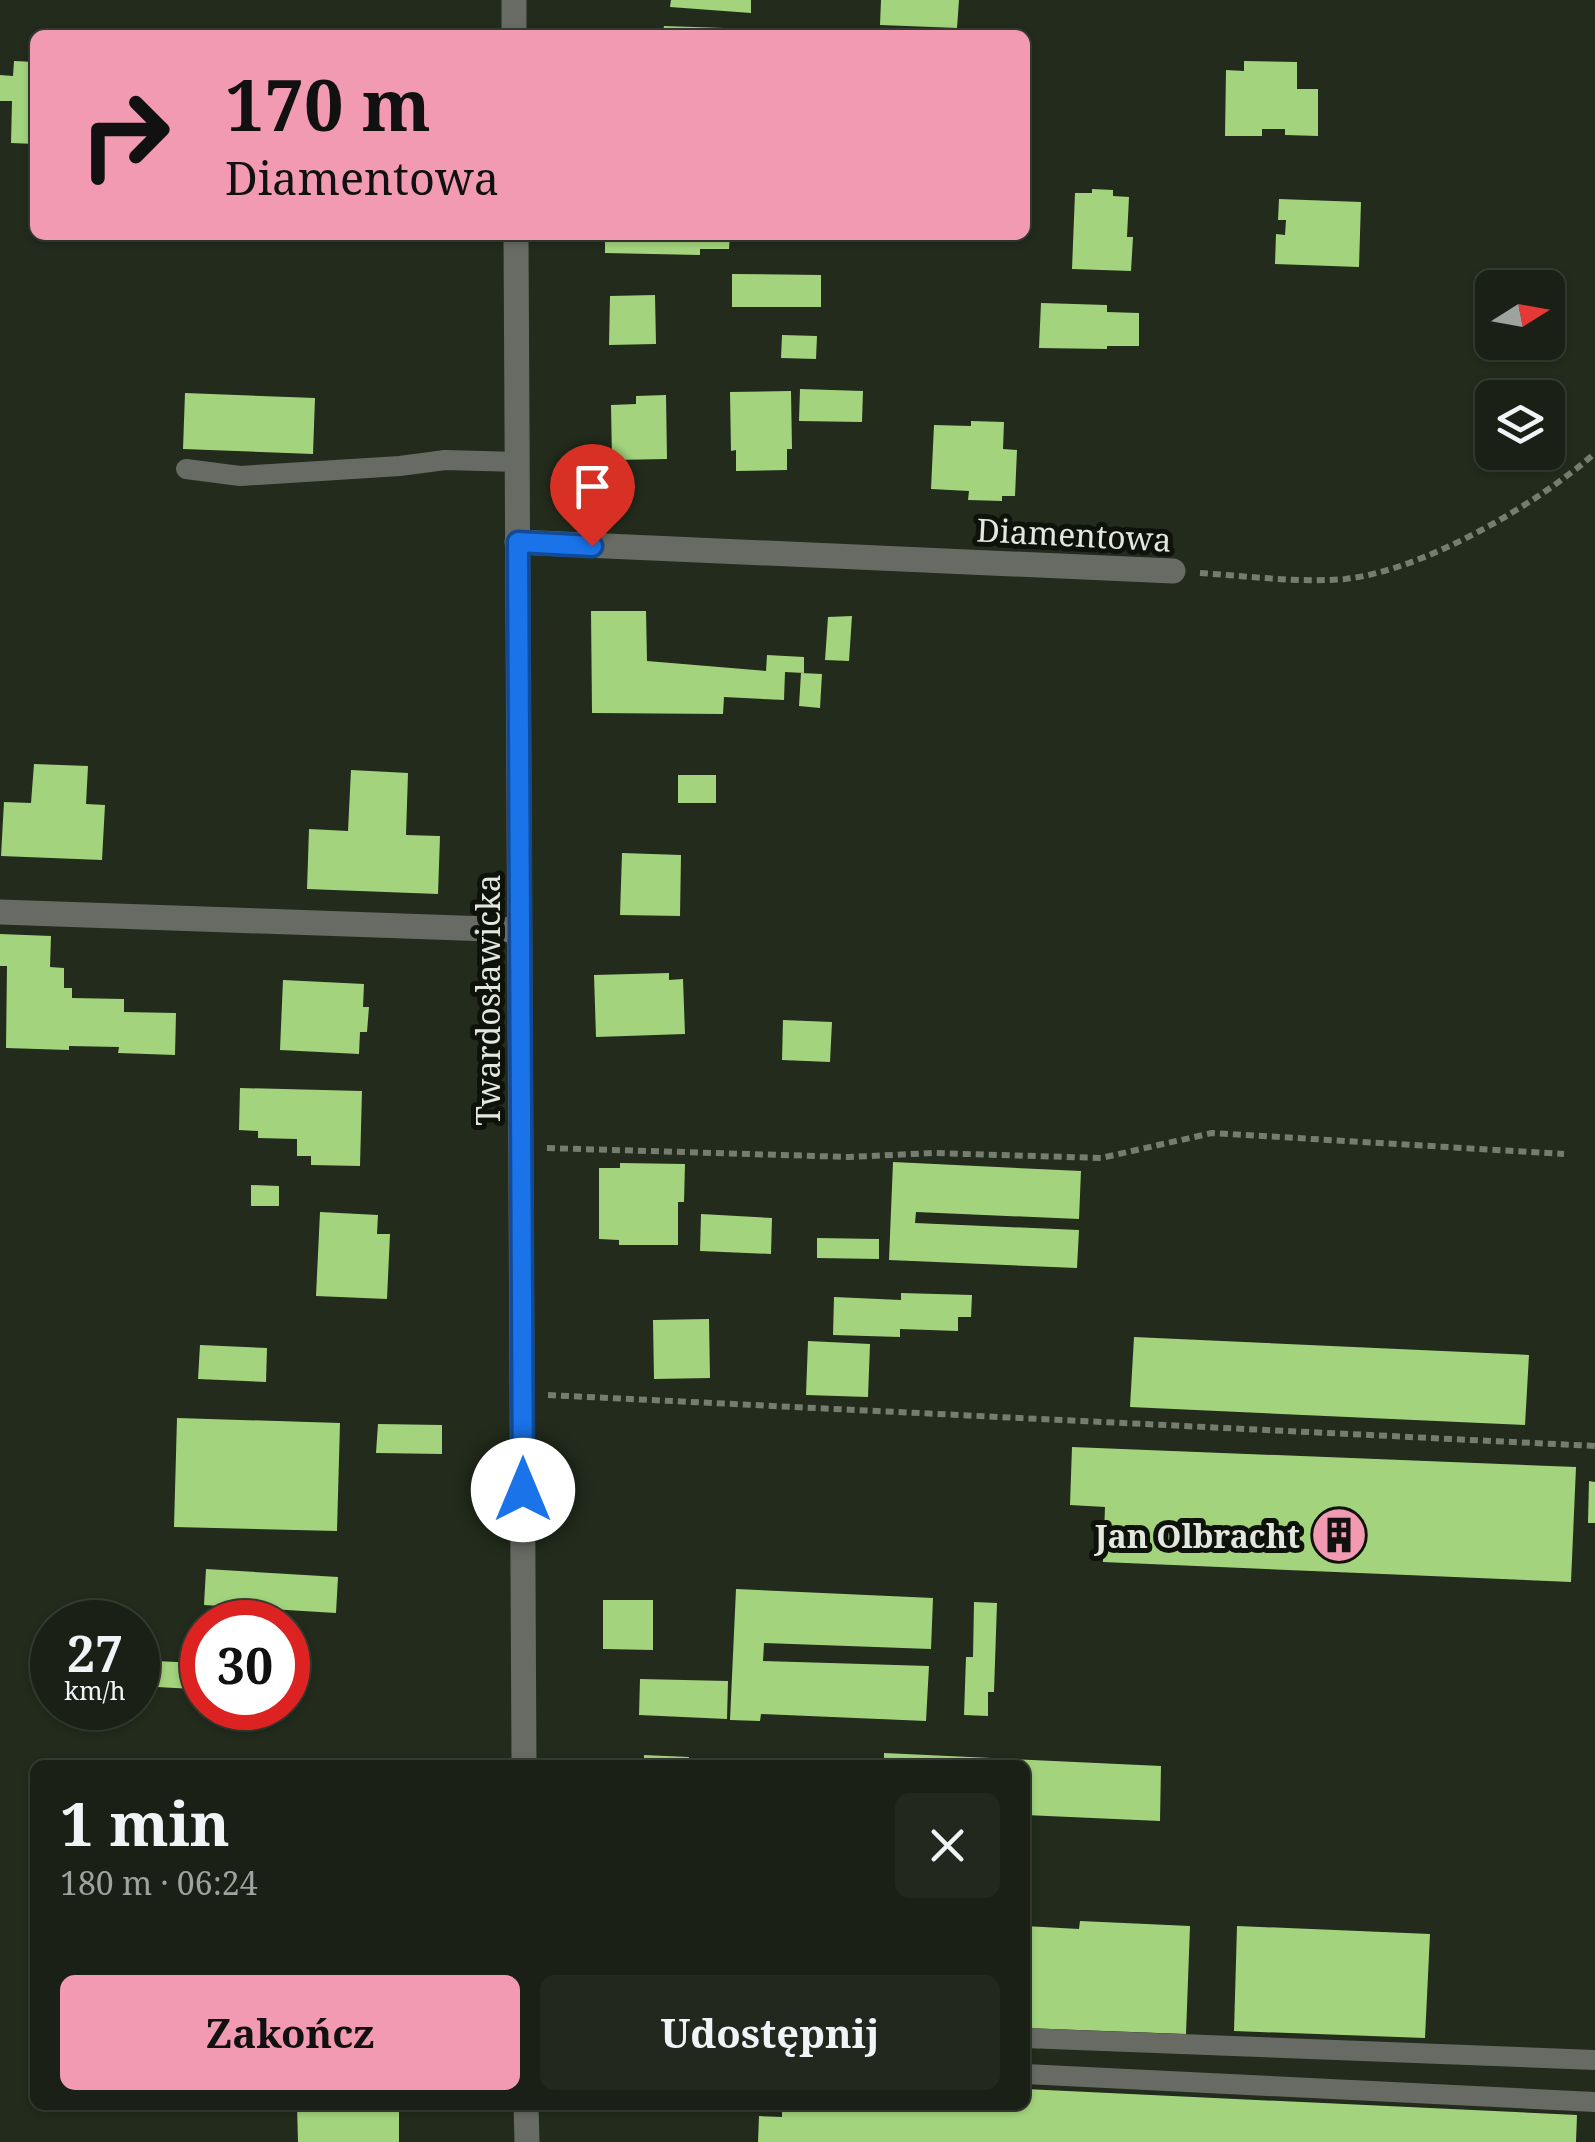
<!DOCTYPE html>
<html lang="pl">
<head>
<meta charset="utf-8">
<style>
	body { margin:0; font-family:"Noto Serif",serif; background:#23281e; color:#f1f3f6; height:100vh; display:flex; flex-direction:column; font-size:38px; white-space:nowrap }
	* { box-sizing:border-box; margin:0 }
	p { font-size:32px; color:#9fa3a0 }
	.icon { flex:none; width:55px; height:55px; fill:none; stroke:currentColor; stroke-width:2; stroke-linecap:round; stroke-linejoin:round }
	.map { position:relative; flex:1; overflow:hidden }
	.drawer { position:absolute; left:30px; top:1760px; width:1000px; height:350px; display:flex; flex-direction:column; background:#1a2015; border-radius:15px; box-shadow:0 2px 8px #0004,0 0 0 2px #383e34 }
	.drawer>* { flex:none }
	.banner { position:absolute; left:30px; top:30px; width:1000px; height:210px; border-radius:15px; box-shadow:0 2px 8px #0004,0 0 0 2px #383e34; background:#f19ab1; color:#111; overflow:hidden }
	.needle { width:65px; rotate:79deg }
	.buttons { position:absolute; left:1475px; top:270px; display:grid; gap:20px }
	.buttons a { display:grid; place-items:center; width:90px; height:90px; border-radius:15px; background:#1a2015; box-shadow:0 2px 8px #0004,0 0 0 2px #383e34; font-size:50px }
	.speed { position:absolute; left:30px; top:1600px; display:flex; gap:20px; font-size:50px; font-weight:700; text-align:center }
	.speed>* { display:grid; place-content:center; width:130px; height:130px; border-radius:50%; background:#1a2015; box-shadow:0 2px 8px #0004,0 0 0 2px #383e34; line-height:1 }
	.speed small { font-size:25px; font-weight:400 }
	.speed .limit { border:15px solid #d22; background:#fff; color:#111 }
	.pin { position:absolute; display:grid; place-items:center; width:85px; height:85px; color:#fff; margin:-102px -42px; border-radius:50% 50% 50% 0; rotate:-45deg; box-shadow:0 0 10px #0007 }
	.pin .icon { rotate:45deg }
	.me { position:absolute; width:110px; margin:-55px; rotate:0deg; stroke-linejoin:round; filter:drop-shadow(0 0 8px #0008) }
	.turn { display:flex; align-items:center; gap:35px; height:210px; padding:0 30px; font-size:45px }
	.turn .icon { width:130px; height:130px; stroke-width:2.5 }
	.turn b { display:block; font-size:70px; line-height:85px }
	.round { display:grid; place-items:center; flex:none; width:105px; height:105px; border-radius:15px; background:#23281e }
	.summary { display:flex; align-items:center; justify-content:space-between; height:170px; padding:0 30px }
	h1 { font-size:60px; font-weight:700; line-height:75px }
	.cta { display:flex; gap:20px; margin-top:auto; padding:20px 30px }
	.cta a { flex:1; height:115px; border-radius:15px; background:#f19ab1; color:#111; font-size:40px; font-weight:700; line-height:115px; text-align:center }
	.cta a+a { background:#23281e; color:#f1f3f6 }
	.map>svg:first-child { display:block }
	.building { fill:#a3d47d }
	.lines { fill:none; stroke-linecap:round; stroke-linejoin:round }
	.path { stroke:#767d70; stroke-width:6; stroke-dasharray:8 5; stroke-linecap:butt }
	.service { stroke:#676b63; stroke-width:20 }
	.minor { stroke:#676b63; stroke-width:25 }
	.route-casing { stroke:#114b97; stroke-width:25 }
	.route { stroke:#1a73e8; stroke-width:18 }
	.labels { text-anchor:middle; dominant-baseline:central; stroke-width:10; stroke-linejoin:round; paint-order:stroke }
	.street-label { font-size:32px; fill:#e2e8de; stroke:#0e120b }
	.poi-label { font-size:32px; font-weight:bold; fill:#e2e8de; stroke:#0e120b; text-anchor:end }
</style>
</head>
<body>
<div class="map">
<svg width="1595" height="2142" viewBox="0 0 1595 2142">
	<rect width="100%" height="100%" fill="#222b1c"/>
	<path class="building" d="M671,0H751V13L670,7Z
		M881,0H959L957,28L880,25Z
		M664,26L724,28V35H607V30L663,31Z
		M14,61L35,62V144L11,143L12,101H0V75L13,76Z
		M1244,61L1297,62V89H1318V136L1285,135V129H1262V136H1225L1226,70L1244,71Z
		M1092,189L1113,190V196L1129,197L1127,237H1133L1131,271L1072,269L1075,193H1092Z
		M1279,199L1361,202L1359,267L1275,264L1276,234L1285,235L1286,220H1278Z
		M605,235H730L729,249H700V255L605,253Z
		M732,274L821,275V307H732Z
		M655,295L656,344L609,345L610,296Z
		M1041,303L1107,305V312L1139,313V346H1107V349L1039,348Z
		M782,335L817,336L816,359L781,358Z
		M800,389L863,391L862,422L799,421Z
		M791,391L792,449H787V470L736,471V450L731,451L730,392Z
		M185,393L315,398L313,454L183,449Z
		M666,395L667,459L612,460L611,405L636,404V396Z
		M971,421L1004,422L1003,449L1017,450L1015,496H1002V501L968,500L969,491L931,489L934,425L971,426Z
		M591,611H646L647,661L766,671L767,655L804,657V673L785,672L784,700L724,697L723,714L592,713Z
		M852,616L849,661L825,660L828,617Z
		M801,673L822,674L820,708L799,706Z
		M34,764L88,766L86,804L105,805L102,860L1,856L4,802L31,803Z
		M351,770L408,773L406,835L440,836L438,894L307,889L309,829L348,831Z
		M678,775H716V803H678Z
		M622,853L681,855L680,916L620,915Z
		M0,934L51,936L50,967L64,968V988H72V998L124,999V1012L176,1013L175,1055L118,1053L119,1047L69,1046V1050L6,1048L7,966H0Z
		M669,973V980L683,979L685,1034L596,1037L594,975Z
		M283,980L364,984L363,1007H369L367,1032H360L359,1054L280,1050Z
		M783,1020L832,1022L830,1062L782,1060Z
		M240,1088L362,1091L360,1166L311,1165V1156H297V1139L258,1138V1131L239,1130Z
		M893,1162L1081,1171L1079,1219L916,1212L915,1223L1079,1230L1077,1268L889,1260Z
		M620,1163L685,1164L684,1202H678V1245H619V1240L599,1239V1168H620Z
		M251,1185L279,1186V1206H251Z
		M320,1212L378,1215L377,1234H390L387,1299L316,1296Z
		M701,1214L772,1218L771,1254L700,1251Z
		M817,1238L879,1239V1259L817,1258Z
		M901,1293L972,1295L971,1317H958V1331L900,1329V1337L833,1335L834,1297L901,1300Z
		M709,1319L710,1378L654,1379L653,1320Z
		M1134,1337L1529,1355L1525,1425L1130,1407Z
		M808,1341L870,1344L868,1397L806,1395Z
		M200,1345L267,1348L266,1382L198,1379Z
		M177,1418L340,1423L337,1531L174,1527Z
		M378,1424L442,1425V1454L376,1453Z
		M1072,1447L1576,1467L1571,1582L1103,1562L1105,1507L1070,1505Z
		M1589,1481L1595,1482V1523H1588Z
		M206,1569L338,1577L336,1613L204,1605Z
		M736,1589L933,1598L931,1649L764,1643L763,1661L929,1666L926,1721L761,1714L760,1721L730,1720Z
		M603,1600H653V1650L603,1649Z
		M974,1602L997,1603L994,1692H988V1716L964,1715L966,1657H973Z
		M138,1660L195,1663L194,1689L138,1686Z
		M640,1679L728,1681L727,1719L639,1715Z
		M884,1753L1161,1766L1160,1821L1025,1815V1765H884Z
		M644,1755L689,1757L688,1765H644Z
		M1080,1921L1190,1926L1186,2034L1025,2028V1926L1079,1929Z
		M1237,1926L1430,1934L1425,2038L1234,2031Z
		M1025,2089L1577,2115L1576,2142H758L759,2116L782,2117V2105H1025Z
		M297,2105H399V2142H298Z"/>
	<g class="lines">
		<path class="path" d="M1200,573C1247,576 1298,583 1345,579C1422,571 1538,504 1595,453
			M547,1148L849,1157L933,1153L1101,1158L1212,1133L1564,1154
			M548,1395L1595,1446"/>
		<path class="service" d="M186,469L240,476L400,466L445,460L516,462
			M1025,2038L1595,2060
			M1025,2074L1595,2102"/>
		<path class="minor" d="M514,0V35
			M516,235L524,1765
			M517,542L1173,571
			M0,912L519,930
			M526,2105L527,2142"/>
	</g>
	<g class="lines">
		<g class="route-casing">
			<path id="route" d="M523,1490L518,542L592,546"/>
		</g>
		<use href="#route" class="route"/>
	</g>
	<defs>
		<g id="building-disc" transform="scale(2.875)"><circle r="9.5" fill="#f19ab1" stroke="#0e120b"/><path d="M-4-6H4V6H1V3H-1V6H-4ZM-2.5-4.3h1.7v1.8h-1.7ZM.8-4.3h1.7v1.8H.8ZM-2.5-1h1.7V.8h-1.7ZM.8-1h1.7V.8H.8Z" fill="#111"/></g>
	</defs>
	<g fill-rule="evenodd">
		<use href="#building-disc" x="1339" y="1535"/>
	</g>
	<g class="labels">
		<g class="street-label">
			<text transform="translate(1074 534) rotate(3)">Diamentowa</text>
			<text transform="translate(487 1000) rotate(-90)">Twardosławicka</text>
		</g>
		<g class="poi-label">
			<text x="1300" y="1535">Jan Olbracht</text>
		</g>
	</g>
</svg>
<div class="buttons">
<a><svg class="needle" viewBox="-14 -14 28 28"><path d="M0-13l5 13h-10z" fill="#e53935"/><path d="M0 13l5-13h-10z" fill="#9fa3a0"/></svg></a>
<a><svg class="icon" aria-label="layers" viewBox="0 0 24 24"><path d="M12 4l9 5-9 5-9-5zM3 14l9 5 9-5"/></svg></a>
</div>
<div class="speed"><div>27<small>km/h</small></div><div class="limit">30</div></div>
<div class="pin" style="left:592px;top:546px;background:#d93025"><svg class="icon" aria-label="arrive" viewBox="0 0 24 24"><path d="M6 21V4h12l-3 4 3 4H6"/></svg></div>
<svg class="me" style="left:523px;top:1490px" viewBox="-20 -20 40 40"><circle r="19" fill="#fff"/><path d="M0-13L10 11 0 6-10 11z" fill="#1a73e8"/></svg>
<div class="banner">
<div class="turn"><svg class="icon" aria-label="right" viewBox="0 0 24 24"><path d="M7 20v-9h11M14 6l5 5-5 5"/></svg><div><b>170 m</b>Diamentowa</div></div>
</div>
<section class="drawer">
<div class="summary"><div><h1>1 min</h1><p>180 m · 06:24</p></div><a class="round"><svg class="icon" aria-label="close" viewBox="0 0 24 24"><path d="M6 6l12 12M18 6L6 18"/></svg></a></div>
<div class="cta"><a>Zakończ</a><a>Udostępnij</a></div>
</section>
</div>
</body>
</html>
